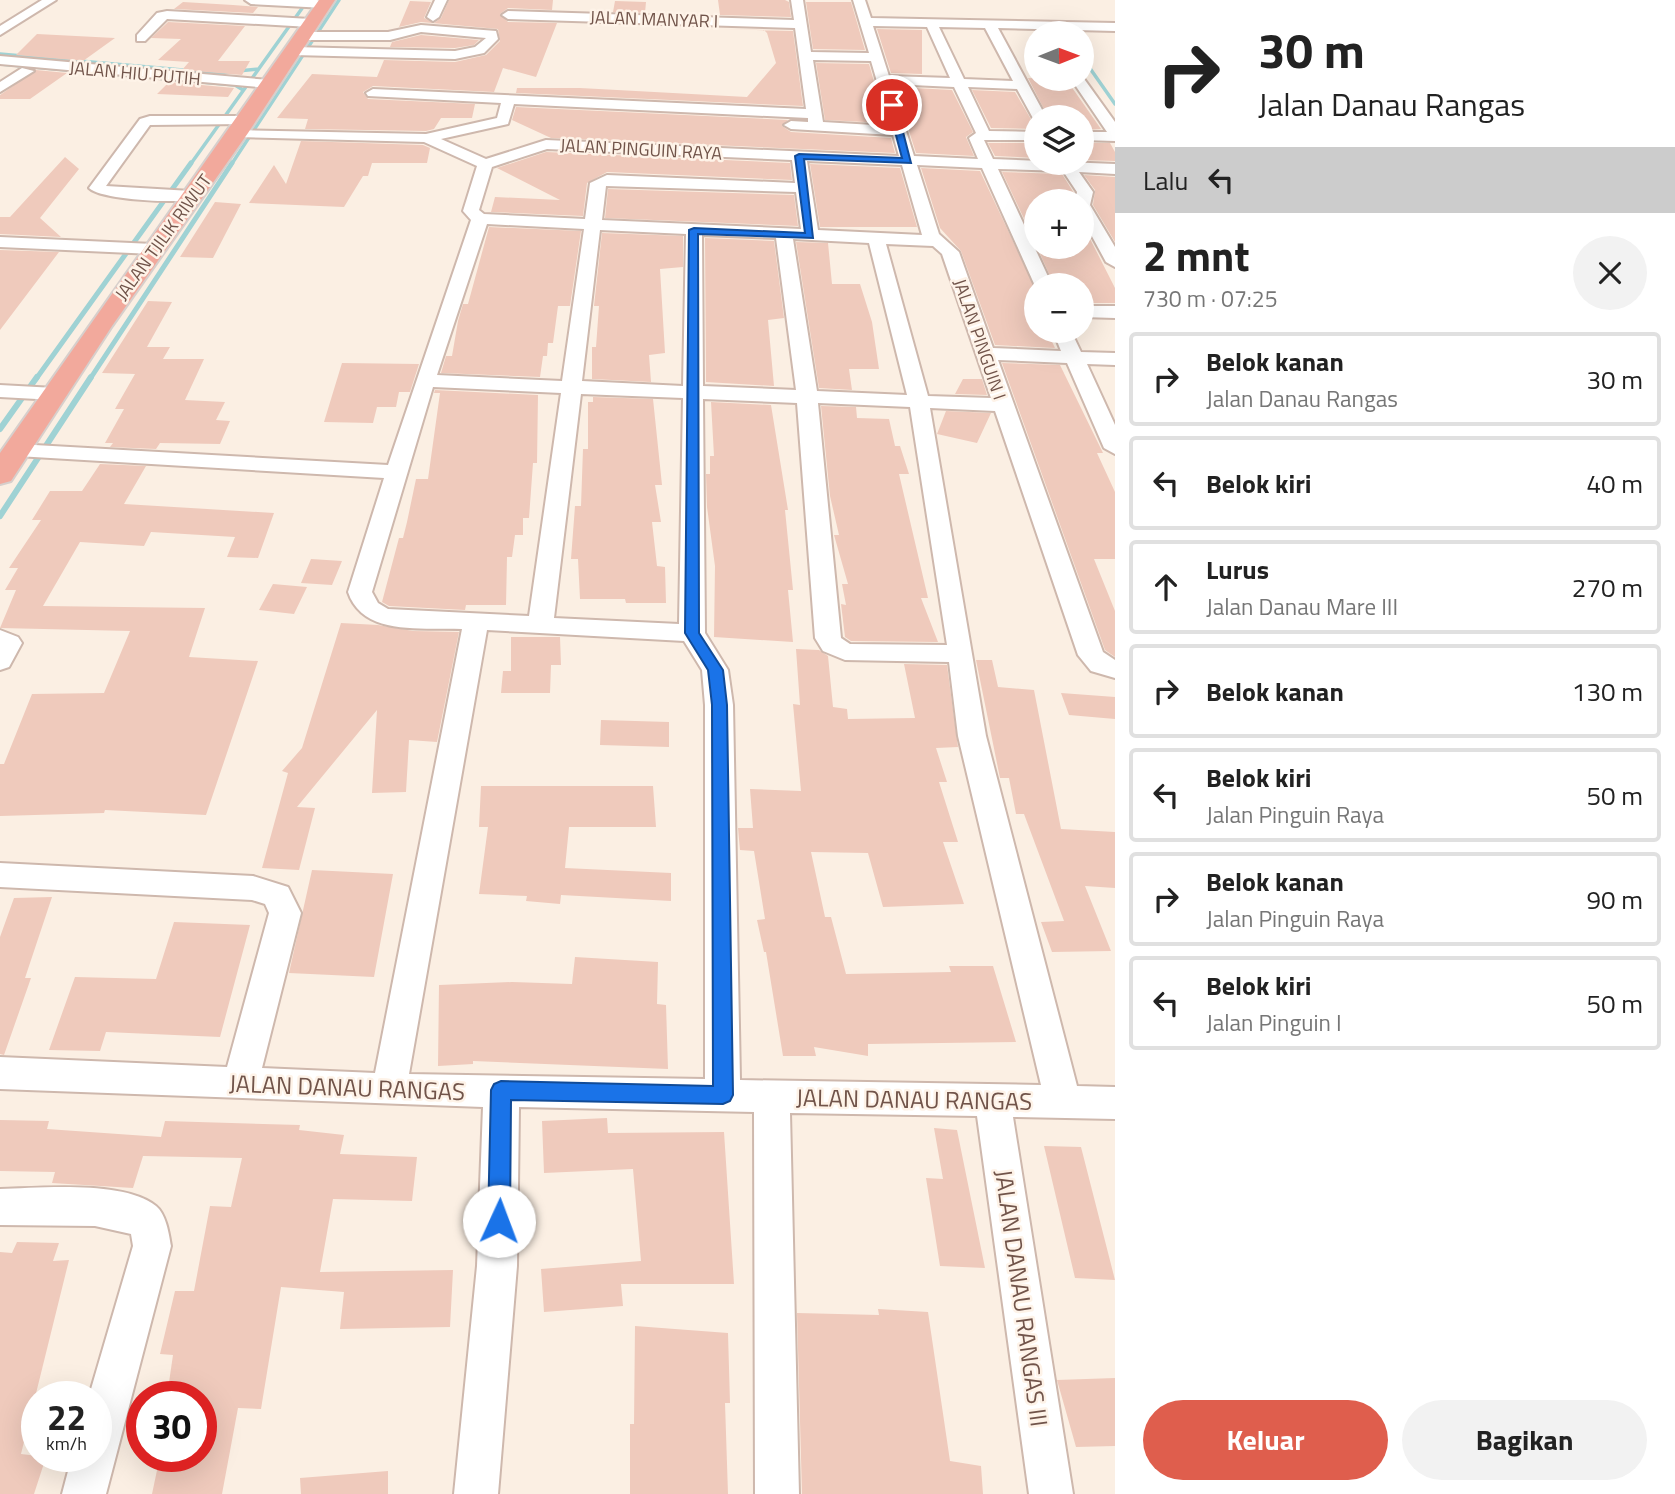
<!DOCTYPE html>
<html lang="id">
<head>
<meta charset="utf-8">
<style>
	body { margin:0; font-family:"Titillium Web",sans-serif; background:#f2f2f2; color:#222; height:100vh; display:flex; flex-direction:column; font-size:26px; white-space:nowrap }
	* { box-sizing:border-box; margin:0 }
	p { font-size:23px; color:#767676 }
	.icon { flex:none; width:38px; height:38px; fill:none; stroke:currentColor; stroke-width:2; stroke-linecap:round; stroke-linejoin:round }
	.map { position:relative; flex:1; overflow:hidden }
	.sheet { display:flex; flex-direction:column; background:#fff; width:560px }
	.sheet>* { flex:none }
	.hud { background:#fff; color:#222; overflow:hidden }
	.needle { width:46px; rotate:89deg }
	.controls { position:absolute; left:1024px; top:21px; display:grid; gap:14px }
	.controls a { display:grid; place-items:center; width:70px; height:70px; border-radius:50%; background:#fff; box-shadow:0 7px 28px #0002; font-size:35px }
	.speed { position:absolute; left:21px; top:1381px; display:flex; gap:14px; font-size:35px; font-weight:700; text-align:center }
	.speed>* { display:grid; place-content:center; width:91px; height:91px; border-radius:50%; background:#fff; box-shadow:0 7px 28px #0002; line-height:1 }
	.speed small { font-size:18px; font-weight:400 }
	.speed .limit { border:10px solid #d22; background:#fff; color:#111 }
	.pin { position:absolute; display:grid; place-items:center; width:60px; height:60px; color:#fff; margin:-30px; border:4px solid #fff; border-radius:50%; box-shadow:0 2px 7px #0007 }
	.me { position:absolute; width:77px; margin:-38px; rotate:2deg; stroke-linejoin:round; filter:drop-shadow(0 0 5px #0008) }
	.turn { display:flex; align-items:center; gap:24px; height:147px; padding:0 28px; font-size:32px }
	.turn .icon { width:91px; height:91px; stroke-width:2.5 }
	.turn b { display:block; font-size:49px; line-height:60px }
	.then { display:flex; align-items:center; height:66px; padding:0 28px; background:#0003; gap:14px; font-size:26px }
	.round { display:grid; place-items:center; flex:none; width:74px; height:74px; border-radius:37px; background:#f2f2f2 }
	.head { display:flex; align-items:center; justify-content:space-between; height:119px; padding:0 28px }
	h1 { font-size:42px; font-weight:700; line-height:52px }
	.primary-button { display:flex; gap:14px; margin-top:auto; padding:14px 28px }
	.primary-button a { flex:1; height:80px; border-radius:42px; background:#df5e4d; color:#fff; font-size:28px; font-weight:700; line-height:80px; text-align:center }
	.primary-button a+a { background:#f2f2f2; color:#222 }
	ul { padding:0; list-style:none }
	li { display:flex; align-items:center; gap:21px; height:94px; margin:0 14px 10px; padding:0 14px; border:4px solid #e0e0e0; border-radius:7px }
	li div { flex:1 }
	li b { display:block; font-size:26px }
	li em { font-style:normal }
	main { display:flex; flex:1; min-height:0 }
	.map>svg:first-child { display:block }
	.lines { fill:none; stroke-linecap:round; stroke-linejoin:round }
	.stream-far2 { stroke:#9fd2d4; stroke-width:3.5 }
	.stream-far1 { stroke:#9fd2d4; stroke-width:5 }
	.stream { stroke:#9fd2d4; stroke-width:6 }
	.building { fill:#efcabc }
	.minor-casing { stroke:#ceb8ad; stroke-width:4 }
	.highway-casing { stroke:#d7cfcc; stroke-width:4 }
	.minor { fill:#fff; fill-rule:evenodd }
	.highway { fill:#f2a99c; fill-rule:evenodd }
	.route { fill:#1a73e8; stroke:#114b97; stroke-width:2 }
	.labels { text-anchor:middle; dominant-baseline:central; stroke-width:5; stroke-linejoin:round; paint-order:stroke }
	.far-street-label { font-size:18px; fill:#71544a; stroke:#fef3e8 }
	.near-street-label { font-size:24px; fill:#71544a; stroke:#fef3e8 }
</style>
</head>
<body>
<main>
<div class="map">
<svg width="1115" height="1494" viewBox="0 0 1115 1494">
	<rect width="100%" height="100%" fill="#fbefe3"/>
	<g class="lines">
		<path class="stream-far2" d="M0,54L217,73L258,69
			M1082,57L1115,104
			M0,64L235,85L243,90
			M190,165L308,0
			M231,165L339,0"/>
		<path class="stream-far1" d="M36,379L191,163
			M90,379L232,163"/>
		<path class="stream" d="M0,429L37,377
			M0,516L91,377"/>
	</g>
	<path class="building" d="M449,0H553L552,10L508,8L500,14L508,22L557,23L536,77L503,68L494,92L373,86L363,92L368,99L475,104L472,118H441L434,129L426,131L305,129L308,119L277,118L312,74L377,77L384,60L455,62L486,55L500,41L498,29L421,22L399,27L410,1L431,2L424,18L434,23L441,18Z
		M718,0H785L789,2L791,17L720,15Z
		M615,1L646,2L645,13L613,12Z
		M183,2L233,5L258,7L253,13L174,9Z
		M806,2H851L865,50L813,49Z
		M168,22L245,26L218,61H250L242,75L182,70L189,62L158,60L181,39L151,38Z
		M722,29L793,31L803,106L516,93L517,88H580L747,97L776,63L767,33L764,30Z
		M877,29L922,30V74L891,73Z
		M37,34L115,38L83,61L16,55Z
		M421,35L479,40L474,45L455,48L390,47L392,42Z
		M816,63L869,64L886,123L825,120Z
		M36,70L67,73L30,99H0V95Z
		M1028,78L1066,79L1101,129L1082,130V117H1048Z
		M169,82L234,88L228,97L157,94Z
		M895,87L952,90L973,132L966,137L974,156L916,153Z
		M972,90L1015,92L1032,121L1036,122V129L991,128Z
		M516,107L788,120L782,126L791,132L891,138L895,153L551,138L512,120Z
		M301,141L423,145L430,148L427,163H372L368,176H363L344,207L249,203L274,165L286,184Z
		M988,143H1036V158L995,156Z
		M1082,143H1110L1115,152V161L1082,160Z
		M546,152L790,163L792,180L607,172L587,183L583,216L491,212L495,197L560,200L497,168Z
		M65,157L79,169L40,218L61,237L0,234V217H10Z
		M810,164L900,168L917,227H820Z
		M921,168L980,171L1036,290V331H1047L1055,348L995,345L961,251L940,228Z
		M1002,172L1062,174L1074,193L1073,201H1036V244Z
		M1084,175L1115,177V242L1093,205L1095,190Z
		M608,189L794,195L798,226L605,218Z
		M215,202L241,204L213,258L180,257Z
		M1082,223L1115,288V303H1090L1082,285H1054L1037,247H1082Z
		M489,227L581,231L570,306H558L553,343H548L547,356H543L540,377L441,373L446,356H452L458,321L463,304H468Z
		M602,233L683,236V267L660,269L665,353L649,355L651,382L592,379V347H596L599,306H594Z
		M705,238L774,241L784,318L768,320L774,386L706,382Z
		M796,242L828,243L832,284H860L872,322L879,369H849L852,390L819,388Z
		M0,250L59,252L0,330Z
		M148,301L172,302L147,347H170L163,359H204L185,400L225,402L216,420L230,421L220,444L160,443L156,449L110,447L113,443H105L124,409H115L135,374L102,373Z
		M342,363L419,364L410,392H399L396,407H377L373,423L324,422Z
		M1002,363L1060,365L1103,453H1097L1115,492V559H1094L1115,611V657L1105,650Z
		M963,379H982L987,395L955,394Z
		M435,390L538,395L537,463H533L529,518H523V535H515L512,557H507L506,605H466L465,610L389,606L382,602L399,538H403L407,522L416,479H428L440,393H434Z
		M593,397L653,399L662,485H655L661,522H652L657,566L665,567L666,603H626L625,599H580L578,559H571L575,506H581L583,449H588V402H593Z
		M711,402L771,405L788,510H785L793,590H788L793,642L714,637L715,566L707,507L706,474H710V456H714Z
		M821,406L856,407L857,418L889,419L895,446H900L909,474H899L928,598H921L938,642L851,641L845,637L841,604L846,605L842,584H848L834,535H839L830,496Z
		M946,411L991,413L977,443L937,434Z
		M100,464L146,466L124,504L274,513L258,558L227,557L235,537L151,532L144,546L80,542L43,606L205,608L189,657L258,661L206,815L105,810L104,813L0,816V764H4L32,694L104,693L130,631L0,628L16,590H5L18,568H9L41,520H32L50,491H82Z
		M311,559L342,561L332,585L301,583Z
		M273,584L307,587L294,614L259,610Z
		M341,623L378,625L413,631L459,632L437,742L409,740L406,792L372,793L377,710L297,807L315,808L299,870L262,868L288,773L282,771L302,748Z
		M511,637H560L561,665H551L550,693H501L503,671H511Z
		M796,649L819,650L828,656L833,707L847,709L848,719L915,718L904,664L947,665L958,747L936,748L947,782H939L958,842H943L964,904L883,907L868,853L811,852L825,917H831L846,974L951,972L949,966H993L1016,1042L868,1044V1056L814,1047L816,1056H783L766,952H764L757,920L765,919L754,851L740,850L738,828H753L750,789L801,791L793,704L800,705Z
		M976,660H992L998,687L1034,690L1061,829L1115,832V888L1085,886L1111,951L1052,952L1041,922L1064,921L1024,814H1016L1009,778H1000Z
		M1061,693L1115,697V719L1069,715Z
		M601,720L669,722V747L600,745Z
		M481,786H653L656,827H569L565,868L671,873V901L561,895L560,904L526,901L527,896L479,894L488,827H479Z
		M312,870L393,874L374,977L289,973Z
		M52,897L25,978H31L4,1055L0,1054V937L14,898Z
		M174,922L250,925L220,1037L106,1032L100,1051L49,1050L75,977L156,979Z
		M575,957L658,962L657,1004L666,1005L668,1069L473,1061V1064L438,1066L439,985L512,982L572,984Z
		M607,1118L608,1133L724,1132L734,1284H621L623,1306L544,1312L541,1269L641,1261L633,1169L544,1173L542,1121Z
		M0,1120L49,1121L47,1129L161,1137L165,1121L300,1125L299,1130L344,1135L340,1154L417,1157L412,1201L333,1199L320,1272L453,1270L450,1327L340,1329L344,1292L281,1287L261,1409L238,1408L222,1494H152L160,1456H201V1396H167L173,1355L160,1354L175,1291H194L210,1206L231,1207L242,1158L143,1156L133,1188L52,1183L55,1172L0,1171Z
		M934,1128L957,1130L985,1268L940,1266L926,1178L943,1179Z
		M1044,1146L1081,1147L1115,1280L1075,1278Z
		M17,1242L59,1243L53,1261L69,1260L21,1454L46,1457L34,1494H0V1252L12,1253Z
		M878,1309L928,1312L950,1461L981,1466L983,1494H802L797,1313L879,1315Z
		M635,1326L728,1333L730,1403H725L728,1494H630V1424H634Z
		M1115,1378V1446L1076,1447L1057,1380Z
		M388,1471V1494H301L300,1478Z"/>
	<g class="lines">
		<g class="minor-casing">
			<path id="minor" d="M42,0H56L0,35V26Z
				M245,0H317L331,4L325,8L251,4Z
				M435,0H447L439,17L433,21L427,17Z
				M791,0H803L811,52L869,53L853,0H865L871,18L1115,23V31L998,28L1046,117L1034,120L1017,89L968,87L989,131L1036,132V140H984L993,159L1115,164V174L1079,172L1093,192L1090,205L1115,247V267L1106,262L1082,218V201H1075L1077,192L1063,171L998,169L1052,285H1036V288L982,168L917,165L939,234L959,252L993,348L1061,351L1053,331H1071L1081,352L1115,353V365L1087,364L1115,425V454L1104,448L1067,363L998,360L1103,652L1115,660V678L1091,671L1078,655L995,411L930,408L986,736L1077,1086L1115,1087V1119L1013,1117L1073,1494H1029L977,1116L790,1113L799,1494H755L754,1112L519,1107L517,1266L498,1494H454L477,1266L483,1107L0,1089V1057L227,1067L269,913L265,904L252,900L0,887V863L253,876L288,887L301,913L262,1068L375,1073L462,629C423,627 363,637 348,592L384,478L17,456L6,450L17,444L388,465L471,220L463,211L477,166L424,142L238,137L233,136V130L426,134L497,118L501,103L368,96L366,93L373,89L806,109L795,28L508,19L502,15L508,11L794,20ZM873,26L927,27L950,78L889,76ZM939,27L985,28L1013,81L964,79ZM813,60L871,61L890,126L823,122ZM891,84L954,87L976,133L969,138L978,159L914,156ZM514,104L808,118V122L791,121L784,125L791,129L893,135L899,156L546,140L486,159L441,139L508,124ZM547,149L792,160L795,183L607,175L590,183L585,219L484,214L479,210L492,167ZM807,161L902,165L922,235L818,230ZM606,186L796,192L801,229L602,220ZM487,224L584,229L562,381L437,375ZM600,230L686,234L683,386L582,381ZM702,235L776,238L796,390L703,386ZM793,239L869,243L907,395L817,391ZM886,244L933,246L942,254L991,398L928,396ZM433,387L561,393L529,616L388,609L378,603L372,592ZM581,394L683,398L679,624L554,618ZM703,399L797,403L815,638L823,651L845,660L949,662L958,736L1041,1085L740,1080L733,705L728,670L705,633ZM818,403L910,407L947,645L850,644L841,638ZM487,630L684,641L702,670L705,705V1079L409,1074Z
				M167,11L310,19L316,23L310,27L167,19L145,41H137V35L157,13Z
				M421,25L496,31L498,39L484,53L455,59L293,55L287,51L293,47L455,51L475,47L486,38L421,32L390,40H302L296,36L302,32H388Z
				M0,56L269,80L276,84L269,88L0,64Z
				M22,68L34,71L0,92V82Z
				M1082,76L1115,122V141L1082,140V132H1107L1071,79H1082Z
				M150,116H245L252,120L245,124L150,125L106,186L191,191L199,196L197,199C179,204 101,200 89,188L140,119Z
				M0,237L153,244L162,249L153,254L0,247Z
				M1082,306H1115V318L1082,317Z
				M0,385L55,388L65,394L55,400L0,397Z
				M0,630L18,637L22,643L9,667L0,670Z
				M0,1189C40,1188 124,1180 156,1206C166,1214 169,1234 171,1246L106,1494H62L72,1456H96V1396H89L133,1246L131,1234L95,1226L0,1225Z"/>
		</g>
		<g class="highway-casing">
			<path id="highway" d="M319,0H335L248,133L112,326L11,481L0,484V453Z"/>
		</g>
		<use href="#minor" class="minor"/>
		<use href="#highway" class="highway"/>
	</g>
	<path class="route" d="M892,103L896,105L911,163L804,159L813,238L698,234L699,633L723,670L727,705L733,1095L730,1101L723,1104L511,1100L510,1221L506,1229L499,1232L491,1229L488,1221L491,1090L494,1084L501,1081L713,1086L712,705L708,670L685,633L689,230L694,228L805,233L795,156L799,154L902,158L888,105Z"/>
	<g class="labels">
		<g class="far-street-label">
			<text transform="translate(654 19) rotate(2)">JALAN MANYAR I</text>
			<text transform="translate(135 73) rotate(5)">JALAN HIU PUTIH</text>
			<text transform="translate(641 149) rotate(3)">JALAN PINGUIN RAYA</text>
			<text transform="translate(163 237) rotate(-54)">JALAN TJILIK RIWUT</text>
			<text transform="translate(980 339) rotate(71)">JALAN PINGUIN I</text>
		</g>
		<g class="near-street-label">
			<text transform="translate(347 1087) rotate(2)">JALAN DANAU RANGAS</text>
			<text transform="translate(914 1099) rotate(1)">JALAN DANAU RANGAS</text>
			<text transform="translate(1022 1298) rotate(82)">JALAN DANAU RANGAS III</text>
		</g>
	</g>
</svg>
<div class="controls">
<a><svg class="needle" viewBox="-14 -14 28 28"><path d="M0-13l5 13h-10z" fill="#e53935"/><path d="M0 13l5-13h-10z" fill="#767676"/></svg></a>
<a><svg class="icon" aria-label="layers" viewBox="0 0 24 24"><path d="M12 4l9 5-9 5-9-5zM3 14l9 5 9-5"/></svg></a>
<a>+</a>
<a>−</a>
</div>
<div class="speed"><div>22<small>km/h</small></div><div class="limit">30</div></div>
<div class="pin" style="left:892px;top:105px;background:#d93025"><svg class="icon" aria-label="arrive" viewBox="0 0 24 24"><path d="M6 21V4h12l-3 4 3 4H6"/></svg></div>
<svg class="me" style="left:499px;top:1221px" viewBox="-20 -20 40 40"><circle r="19" fill="#fff"/><path d="M0-13L10 11 0 6-10 11z" fill="#1a73e8"/></svg>
</div>
<section class="sheet">
<div class="hud">
<div class="turn"><svg class="icon" aria-label="right" viewBox="0 0 24 24"><path d="M7 20v-9h11M14 6l5 5-5 5"/></svg><div><b>30 m</b>Jalan Danau Rangas</div></div>
<div class="then">Lalu<svg class="icon" aria-label="left" viewBox="0 0 24 24"><path d="M17 20v-9H6M10 6l-5 5 5 5"/></svg></div>
</div>
<div class="head"><div><h1>2 mnt</h1><p>730 m · 07:25</p></div><a class="round"><svg class="icon" aria-label="close" viewBox="0 0 24 24"><path d="M6 6l12 12M18 6L6 18"/></svg></a></div>
<ul>
<li><svg class="icon" aria-label="right" viewBox="0 0 24 24"><path d="M7 20v-9h11M14 6l5 5-5 5"/></svg><div><b>Belok kanan</b><p>Jalan Danau Rangas</p></div><em>30 m</em></li>
<li><svg class="icon" aria-label="left" viewBox="0 0 24 24"><path d="M17 20v-9H6M10 6l-5 5 5 5"/></svg><div><b>Belok kiri</b></div><em>40 m</em></li>
<li><svg class="icon" aria-label="ahead" viewBox="0 0 24 24"><path d="M12 20V5M6 11l6-6 6 6"/></svg><div><b>Lurus</b><p>Jalan Danau Mare III</p></div><em>270 m</em></li>
<li><svg class="icon" aria-label="right" viewBox="0 0 24 24"><path d="M7 20v-9h11M14 6l5 5-5 5"/></svg><div><b>Belok kanan</b></div><em>130 m</em></li>
<li><svg class="icon" aria-label="left" viewBox="0 0 24 24"><path d="M17 20v-9H6M10 6l-5 5 5 5"/></svg><div><b>Belok kiri</b><p>Jalan Pinguin Raya</p></div><em>50 m</em></li>
<li><svg class="icon" aria-label="right" viewBox="0 0 24 24"><path d="M7 20v-9h11M14 6l5 5-5 5"/></svg><div><b>Belok kanan</b><p>Jalan Pinguin Raya</p></div><em>90 m</em></li>
<li><svg class="icon" aria-label="left" viewBox="0 0 24 24"><path d="M17 20v-9H6M10 6l-5 5 5 5"/></svg><div><b>Belok kiri</b><p>Jalan Pinguin I</p></div><em>50 m</em></li>
</ul>
<div class="primary-button"><a>Keluar</a><a>Bagikan</a></div>
</section>
</main>
</body>
</html>
